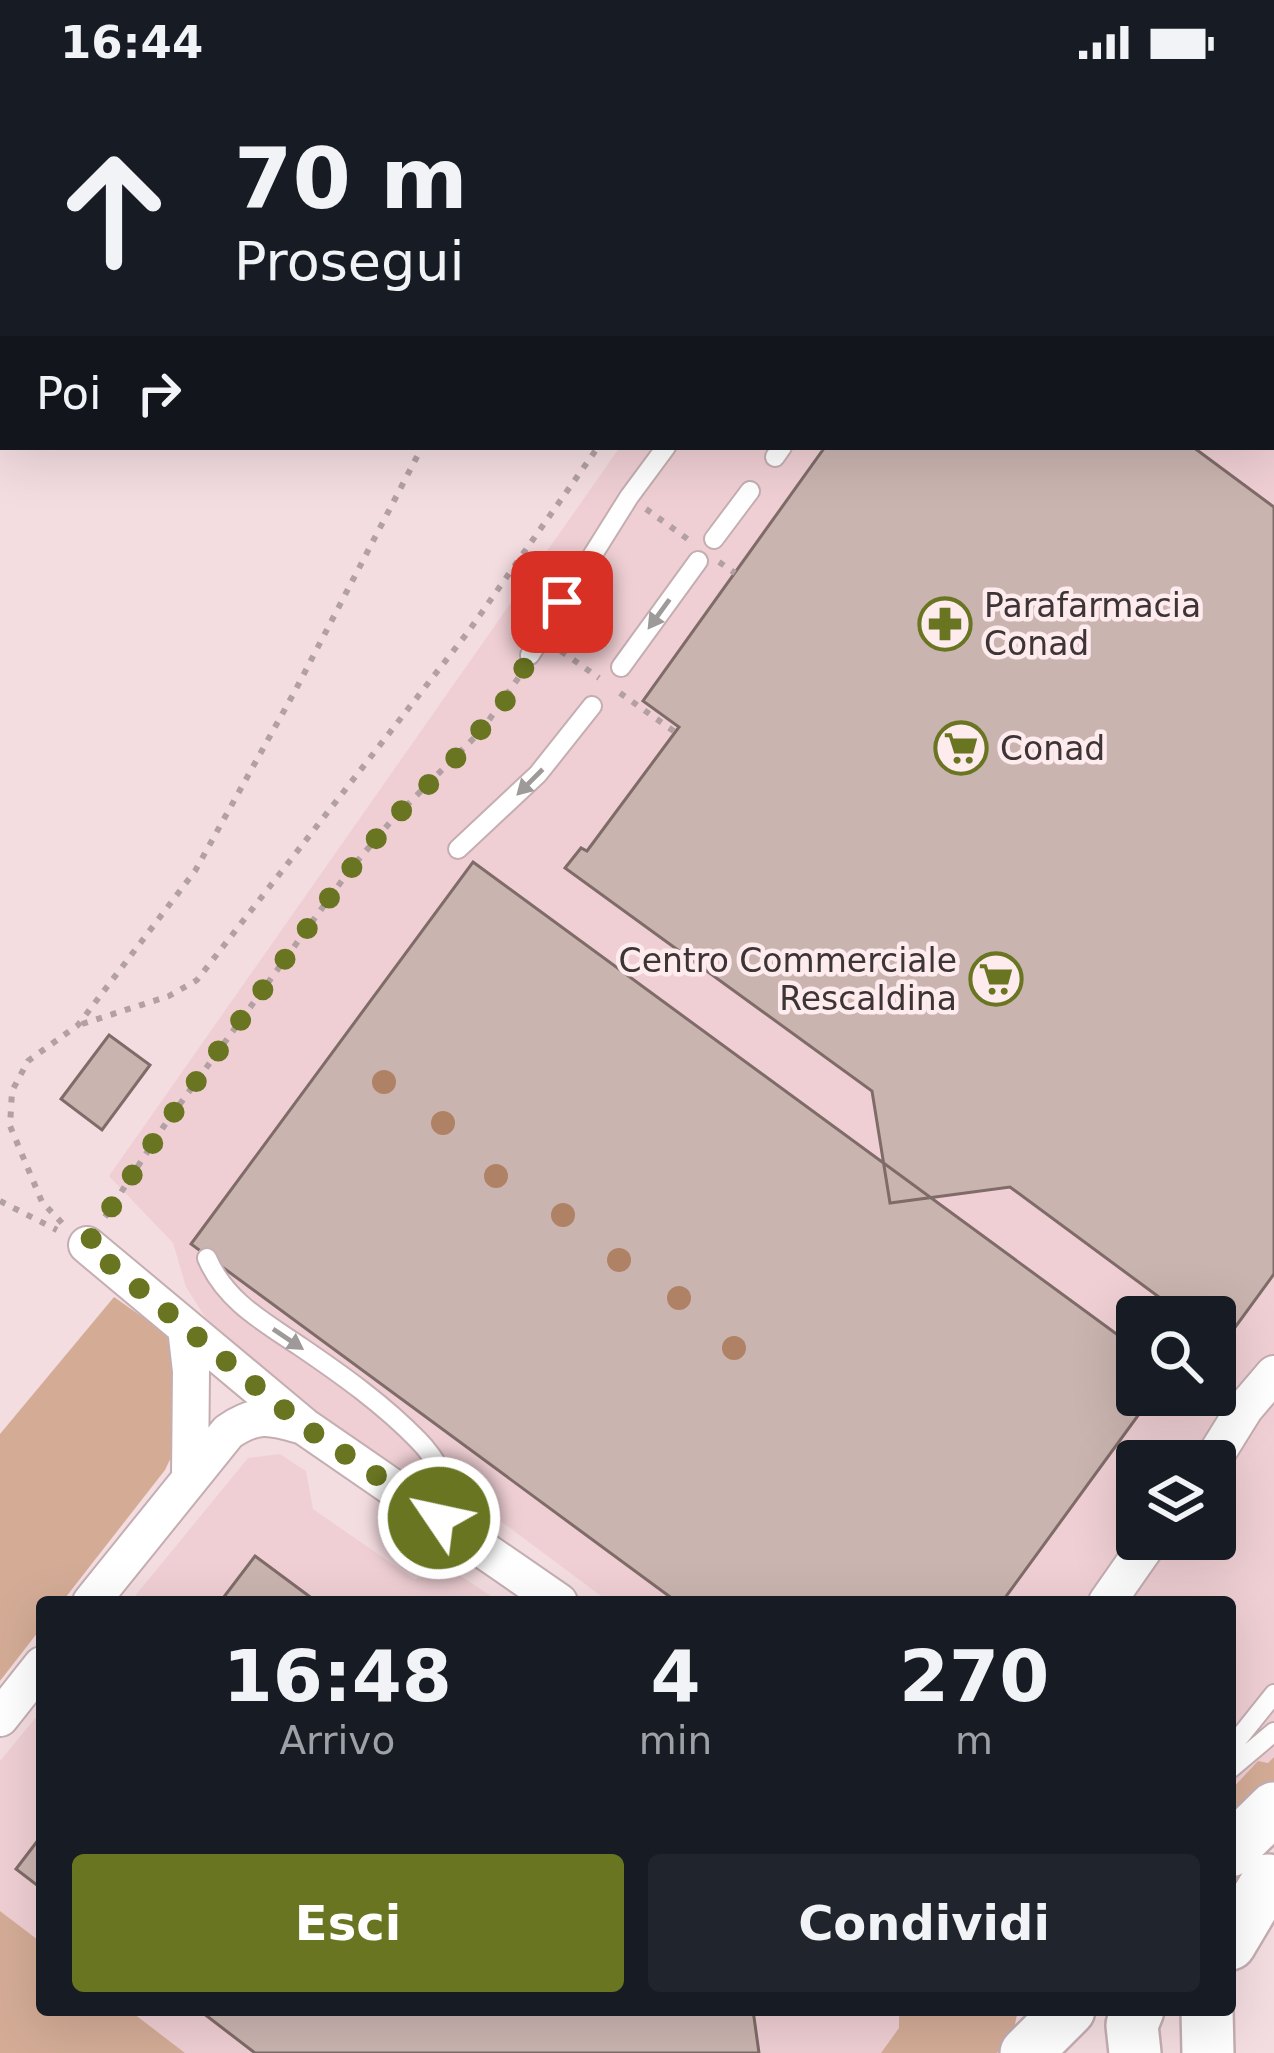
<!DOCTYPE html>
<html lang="it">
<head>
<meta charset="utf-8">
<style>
	body { margin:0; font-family:"DejaVu Sans",sans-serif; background:#20242c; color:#f1f3f6; height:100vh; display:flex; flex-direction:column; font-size:45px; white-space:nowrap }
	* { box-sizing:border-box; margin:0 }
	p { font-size:39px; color:#9ea1a6 }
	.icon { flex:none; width:66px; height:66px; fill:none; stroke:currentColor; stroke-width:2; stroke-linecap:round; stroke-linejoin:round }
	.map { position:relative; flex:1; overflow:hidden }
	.sheet { position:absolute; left:36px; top:1512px; width:1200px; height:420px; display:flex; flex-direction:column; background:#171b24; border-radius:12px; box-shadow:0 12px 48px #0002 }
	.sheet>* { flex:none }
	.top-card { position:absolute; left:0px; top:0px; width:1275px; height:366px; box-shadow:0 12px 48px #0002; background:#171b24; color:#f1f3f6; overflow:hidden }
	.tools { position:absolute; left:1116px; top:1212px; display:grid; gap:24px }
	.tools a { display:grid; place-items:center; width:120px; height:120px; border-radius:12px; background:#171b24; box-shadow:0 12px 48px #0002; font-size:60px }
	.pin { position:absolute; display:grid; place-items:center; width:102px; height:102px; color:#fff; margin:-51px; border-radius:24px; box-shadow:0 6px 18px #0006 }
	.me { position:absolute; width:132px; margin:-66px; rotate:304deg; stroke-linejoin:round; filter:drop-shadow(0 0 9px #0008) }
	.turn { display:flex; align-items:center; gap:42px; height:252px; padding:0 36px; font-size:54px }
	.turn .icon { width:156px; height:156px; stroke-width:2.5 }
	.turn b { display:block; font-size:84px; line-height:102px }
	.then { display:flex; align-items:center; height:114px; padding:0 36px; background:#0003; gap:24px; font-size:45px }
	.eta { display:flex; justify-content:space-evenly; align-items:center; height:204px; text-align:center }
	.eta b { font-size:72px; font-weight:600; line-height:84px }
	.primary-button { display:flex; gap:24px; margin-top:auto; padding:24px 36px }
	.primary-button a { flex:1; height:138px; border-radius:12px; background:#697521; color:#fff; font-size:48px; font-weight:600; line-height:138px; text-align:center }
	.primary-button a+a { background:#20242c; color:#f1f3f6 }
	.status { display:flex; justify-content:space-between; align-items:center; height:84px; padding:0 60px; background:#171b24; direction:ltr }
	.status svg { height:33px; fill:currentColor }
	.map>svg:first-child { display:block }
	.built { fill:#efcfd4; fill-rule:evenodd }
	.green { fill:#d4ac96 }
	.building { fill:#cab4b0; stroke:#7f6b68; stroke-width:3 }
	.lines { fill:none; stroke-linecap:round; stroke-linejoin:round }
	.lane-casing { stroke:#c5aeb2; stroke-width:22 }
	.street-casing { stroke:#c5aeb2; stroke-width:40 }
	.secondary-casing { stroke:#c5aeb2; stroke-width:56 }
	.path { stroke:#b2a0a3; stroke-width:6; stroke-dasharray:6 9; stroke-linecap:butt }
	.lane { stroke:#fff; stroke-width:18 }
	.street { stroke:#fff; stroke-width:36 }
	.secondary { stroke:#fff; stroke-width:51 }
	.tree { fill:#af8165 }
	.oneway { fill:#9e9a9a }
	.route { stroke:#697521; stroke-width:21; stroke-dasharray:0 37.8 }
	.labels { text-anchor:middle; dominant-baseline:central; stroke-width:9; stroke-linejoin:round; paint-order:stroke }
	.poi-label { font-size:33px; fill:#3d3436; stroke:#feebee; text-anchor:start }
</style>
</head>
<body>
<div class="status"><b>16:44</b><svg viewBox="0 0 49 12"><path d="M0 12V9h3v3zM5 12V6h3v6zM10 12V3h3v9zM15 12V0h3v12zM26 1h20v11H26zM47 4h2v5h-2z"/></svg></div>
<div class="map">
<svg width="1274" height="1969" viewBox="0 0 1274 1969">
	<rect width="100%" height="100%" fill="#f4dde1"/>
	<path class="built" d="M879,0H1274V1698L1230,1742V1518H609L478,1420L381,1374L301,1317L205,1233L186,1203L173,1159L109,1092L620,363H1272V3H877ZM1137,1233H1215V1311H1137ZM1137,1377H1215V1455H1137Z
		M280,1370L306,1387L313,1425L414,1495L453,1487L500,1518H130L248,1374Z
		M42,1626V1859L0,1827V1677Z
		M129,1926H974L936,1969H185Z"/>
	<path class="green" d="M114,1213L164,1248L176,1272L177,1361L165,1386L62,1518H42V1543L0,1597V1350Z
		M1274,1673V1698L1230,1742V1707L1258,1677L1268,1679Z
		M0,1827L42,1859V1926H129L185,1969H0Z
		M899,1926H1018L1014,1945L997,1969H881L899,1944Z"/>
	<path class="building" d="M309,0H405L408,3H313Z
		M825,363H1193L1274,423V1190L1223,1260L1215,1254V1233H1186L1010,1103L890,1119L872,1007L565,784L581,764L587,767L679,643L643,617Z
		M473,778L1137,1265V1311H1153L1002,1518H677L191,1160Z
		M109,951L150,981L102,1046L61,1015Z
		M255,1472L317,1518H220Z
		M42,1751V1805L16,1785Z
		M199,1926H753L759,1969H255Z"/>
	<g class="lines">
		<g class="lane-casing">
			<path id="lane" d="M1272,140L1274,141
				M775,373L782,363
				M714,455L750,407
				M530,571L629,413L666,363
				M621,583L698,477
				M458,765L538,690L592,622
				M207,1174C225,1217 264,1238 301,1263C342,1291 383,1320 418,1356C443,1381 454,1415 468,1446
				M1230,1665L1274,1610
				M1230,1685L1274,1648"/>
		</g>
		<g class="street-casing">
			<path id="street" d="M87,1161L305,1343L559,1518
				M186,1244L191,1287L190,1393
				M1212,1377L1245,1324L1274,1290
				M91,1518L228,1348C255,1329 270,1332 300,1341
				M1107,1518L1151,1455
				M0,1634L42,1581"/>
		</g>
		<g class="secondary-casing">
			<path id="secondary" d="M1230,1767L1274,1724
				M1230,1860L1268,1796
				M1207,1926L1208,1969
				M1026,1969L1069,1926
				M1135,1969L1132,1941L1138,1926"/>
		</g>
		<path class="path" d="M516,0L520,3
			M55,3L58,0
			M853,3L855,0
			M916,3L919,0
			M0,22H3
			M0,94L3,88
			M0,204H3
			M821,363L823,364
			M646,425L689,456
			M719,478L735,489
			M561,567L599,594
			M620,609L675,648
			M82,940L169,912L197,896L468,548L598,363
			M0,1117L57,1146
			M105,1133L164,1042L349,787L392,736L482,646L519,593
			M62,1139L42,1118L10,1042L12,1007L28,977L78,941L195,787L295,607L422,363"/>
		<use href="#lane" class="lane"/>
		<use href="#street" class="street"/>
		<use href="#secondary" class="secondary"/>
	</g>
	<g class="tree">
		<circle cx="384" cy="998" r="12"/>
		<circle cx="443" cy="1039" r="12"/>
		<circle cx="496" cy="1092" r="12"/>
		<circle cx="563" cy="1131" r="12"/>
		<circle cx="619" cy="1176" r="12"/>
		<circle cx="679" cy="1214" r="12"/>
		<circle cx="734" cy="1264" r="12"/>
	</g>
	<defs><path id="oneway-solid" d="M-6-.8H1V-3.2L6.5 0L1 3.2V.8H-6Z" transform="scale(3)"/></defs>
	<g class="oneway">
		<use href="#oneway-solid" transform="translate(659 530) rotate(126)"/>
		<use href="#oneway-solid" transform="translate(530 698) rotate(135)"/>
		<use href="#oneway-solid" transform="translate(288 1255) rotate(34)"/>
	</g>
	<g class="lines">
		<path class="route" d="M439,1434L305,1343L87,1161L164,1042L349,787L392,736L460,670L512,609L533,565L562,518"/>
	</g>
	<defs>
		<g id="pharmacy-ring" transform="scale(2.7)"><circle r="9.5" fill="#feebee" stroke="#697521" stroke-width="1.5"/><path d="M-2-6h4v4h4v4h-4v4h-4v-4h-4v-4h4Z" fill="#697521"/></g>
		<g id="supermarket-ring" transform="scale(2.7)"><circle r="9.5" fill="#feebee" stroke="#697521" stroke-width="1.5"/><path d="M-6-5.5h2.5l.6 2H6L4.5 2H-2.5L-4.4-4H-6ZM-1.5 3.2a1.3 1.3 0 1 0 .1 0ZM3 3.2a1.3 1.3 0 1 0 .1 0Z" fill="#697521"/></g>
	</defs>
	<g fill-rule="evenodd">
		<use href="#pharmacy-ring" x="945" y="540"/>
		<use href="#supermarket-ring" x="961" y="664"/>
		<use href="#supermarket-ring" x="996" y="895"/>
	</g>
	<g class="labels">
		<g class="poi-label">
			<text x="984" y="521">Parafarmacia<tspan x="984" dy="38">Conad</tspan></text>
			<text x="1000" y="664">Conad</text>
			<text x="957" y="876" text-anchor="end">Centro Commerciale<tspan x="957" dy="38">Rescaldina</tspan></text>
		</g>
	</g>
</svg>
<div class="tools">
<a><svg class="icon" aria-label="search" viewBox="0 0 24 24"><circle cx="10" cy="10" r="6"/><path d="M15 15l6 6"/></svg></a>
<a><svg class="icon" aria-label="layers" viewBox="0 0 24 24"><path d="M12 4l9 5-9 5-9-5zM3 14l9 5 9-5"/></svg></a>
</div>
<div class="pin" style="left:562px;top:518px;background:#d93025"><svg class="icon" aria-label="arrive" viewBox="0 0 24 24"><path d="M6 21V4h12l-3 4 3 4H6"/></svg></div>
<svg class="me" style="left:439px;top:1434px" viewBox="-20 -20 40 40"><circle r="17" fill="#697521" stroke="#fff" stroke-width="3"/><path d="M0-11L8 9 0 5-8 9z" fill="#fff"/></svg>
<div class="top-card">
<div class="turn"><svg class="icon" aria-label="ahead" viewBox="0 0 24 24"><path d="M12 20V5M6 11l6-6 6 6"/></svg><div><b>70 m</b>Prosegui</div></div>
<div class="then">Poi<svg class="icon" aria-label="right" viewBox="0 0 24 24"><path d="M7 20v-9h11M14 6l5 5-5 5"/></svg></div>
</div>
<section class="sheet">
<div class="eta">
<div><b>16:48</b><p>Arrivo</p></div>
<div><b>4</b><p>min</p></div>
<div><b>270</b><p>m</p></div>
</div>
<div class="primary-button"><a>Esci</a><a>Condividi</a></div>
</section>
</div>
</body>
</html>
